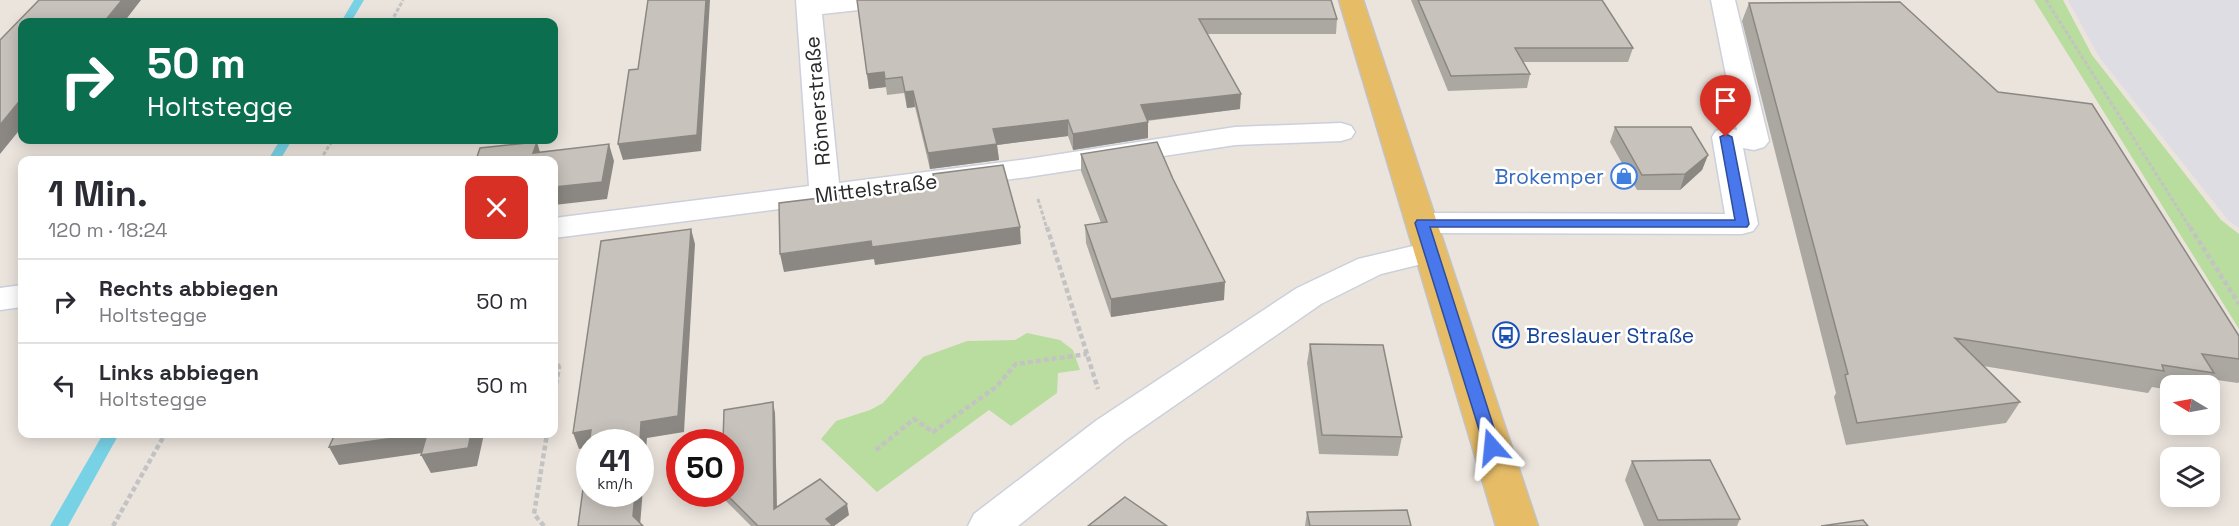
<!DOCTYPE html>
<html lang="de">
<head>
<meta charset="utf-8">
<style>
	body { margin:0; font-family:"Space Grotesk",sans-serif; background:#f2f2f3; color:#2b2b33; height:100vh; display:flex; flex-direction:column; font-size:22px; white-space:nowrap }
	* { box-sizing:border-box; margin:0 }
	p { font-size:20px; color:#7c7c81 }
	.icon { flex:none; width:33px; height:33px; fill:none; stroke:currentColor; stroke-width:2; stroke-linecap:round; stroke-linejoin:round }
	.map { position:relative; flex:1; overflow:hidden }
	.details { position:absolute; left:18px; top:156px; width:540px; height:282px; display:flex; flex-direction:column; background:#fff; border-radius:12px; box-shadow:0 3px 15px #0003 }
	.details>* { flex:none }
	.banner { position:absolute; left:18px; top:18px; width:540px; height:126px; border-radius:12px; box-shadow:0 3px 15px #0003; background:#0b6e4f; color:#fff; overflow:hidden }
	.needle { width:39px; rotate:280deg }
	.controls { position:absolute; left:2160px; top:375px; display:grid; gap:12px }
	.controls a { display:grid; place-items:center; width:60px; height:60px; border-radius:12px; background:#fff; box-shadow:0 3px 15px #0003; font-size:30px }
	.speed { position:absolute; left:576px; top:429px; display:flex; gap:12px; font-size:30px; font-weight:700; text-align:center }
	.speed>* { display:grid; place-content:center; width:78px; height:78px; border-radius:50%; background:#fff; box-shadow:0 3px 15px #0003; line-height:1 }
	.speed small { font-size:15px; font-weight:400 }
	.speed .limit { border:9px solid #d22; background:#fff; color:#111 }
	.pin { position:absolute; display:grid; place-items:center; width:51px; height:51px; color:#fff; margin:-62px -26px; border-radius:50% 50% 50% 0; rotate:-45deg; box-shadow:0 0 6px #0007 }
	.pin .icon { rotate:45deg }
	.me { position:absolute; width:66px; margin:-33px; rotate:342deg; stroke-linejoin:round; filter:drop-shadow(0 0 4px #0008) }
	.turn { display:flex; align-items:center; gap:21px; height:126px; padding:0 30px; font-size:27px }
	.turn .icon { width:78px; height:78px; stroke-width:2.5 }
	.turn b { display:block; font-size:42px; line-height:51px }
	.round { display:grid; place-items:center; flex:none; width:63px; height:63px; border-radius:12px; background:#f2f2f3 }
	.head { display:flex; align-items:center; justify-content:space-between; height:102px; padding:0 30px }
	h1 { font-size:36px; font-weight:600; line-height:45px }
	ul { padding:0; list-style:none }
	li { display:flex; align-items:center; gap:18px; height:84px; padding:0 30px; border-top:2px solid #e1e1e2 }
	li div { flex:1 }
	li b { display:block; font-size:22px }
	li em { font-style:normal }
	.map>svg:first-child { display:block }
	.industrial { fill:#dedde4 }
	.green { fill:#b9dd9e }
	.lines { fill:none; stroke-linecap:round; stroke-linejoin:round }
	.stream { fill:#78d2e5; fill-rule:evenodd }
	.minor-casing { stroke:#cbd0db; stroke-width:3 }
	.major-casing { stroke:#c3c3c3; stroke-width:3 }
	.path-far1 { stroke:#c3c3c3; stroke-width:3; stroke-dasharray:4 2; stroke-linecap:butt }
	.path { stroke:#c3c3c3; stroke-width:4.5; stroke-dasharray:5 3; stroke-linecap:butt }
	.minor { fill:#fff; fill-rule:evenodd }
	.major { fill:#e6bc67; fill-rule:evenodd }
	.wall { fill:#aba7a1 }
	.shaded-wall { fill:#8b8883 }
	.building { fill:#c7c2bb; stroke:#8b8883; stroke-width:1.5 }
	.route { fill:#4977ec; stroke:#2f4d99; stroke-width:1.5 }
	.labels { text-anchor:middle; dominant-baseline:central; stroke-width:5; stroke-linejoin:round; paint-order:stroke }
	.street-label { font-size:21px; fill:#2a2a2a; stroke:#fff }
	.shop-label { font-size:21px; fill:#366cbe; stroke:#fff; text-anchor:end }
	.transit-label { font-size:21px; fill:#164399; stroke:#fff; text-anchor:start }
</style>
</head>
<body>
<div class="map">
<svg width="2239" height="526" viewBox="0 0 2239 526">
	<rect width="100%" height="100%" fill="#ebe4dd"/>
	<path class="industrial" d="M2068,0H2239V228L2228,220L2099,57Z"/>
	<path class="green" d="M2034,0H2063L2092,55L2221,220L2239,234V329Z
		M1027,333L1060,340L1073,350L1080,370L1058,373L1057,393L1011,426L989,410L877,492L821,439L836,421L870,410L883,403L923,357L967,341L1015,340Z"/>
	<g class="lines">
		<path class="stream" d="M354,0H364L351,22H341Z
			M280,140H292L280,160H268Z
			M103,434H119L68,526H50Z"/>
		<g class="minor-casing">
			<path id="minor" d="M796,0H898L895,5L886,7L822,14L839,183L1028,159L1235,127L1341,123L1351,126L1355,132L1351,138L1341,141L1235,145L1028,177L554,238V218L809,186Z
				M1711,0H1735L1769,141L1764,147L1754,150L1743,148L1758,224L1753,231L1742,234L1422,233L1411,230L1406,223L1411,216L1422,213L1725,214L1712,137L1716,131L1726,128L1737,130Z
				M1430,242L1442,245L1446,252L1442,259L1381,274L1321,304L1125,440L1018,526H968L974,514L1097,420L1297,288L1358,259Z
				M22,285V307L0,310V288Z"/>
		</g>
		<g class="major-casing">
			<path id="major" d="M1339,0H1363L1538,526H1496Z"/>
		</g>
		<path class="path-far1" d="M2046,0L2191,229
			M391,22L403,0
			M320,160L333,140
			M1038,199L1047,229"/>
		<path class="path" d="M1047,227L1098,389
			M2190,227L2239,304
			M554,276L556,263
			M554,357L559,367L554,396
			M876,450L914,419L933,432L996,387L1016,364L1087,354
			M113,526L165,434
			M544,526L534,514L547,434"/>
		<use href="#minor" class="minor"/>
		<use href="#major" class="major"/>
	</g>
	<path class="wall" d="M857,0L1337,19L1336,34H1207L1240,109L1147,121L1148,138L1073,150L1068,136L997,145L999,160L930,169L915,107L907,108L904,93L887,95L886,87L869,89Z
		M1411,0H1602L1633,48L1628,62H1523L1530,74L1527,88L1448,91Z
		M1749,3L2239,336V382L2238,383L2210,379L2204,386H2170V390L2152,387L2148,393L1983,366L2020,402L2006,423L1846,445L1834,397L1836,393L1742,21Z
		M1615,127L1708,155L1702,170L1680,190H1637L1610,142Z
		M1081,154L1224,300L1111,317L1086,243L1085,225L1101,223L1081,171Z
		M1310,344L1402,437L1398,456L1319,454L1307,363Z
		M775,413L777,507L849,515L834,526H751L724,499L722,494H730Z
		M1632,461L1740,519L1737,526H1644L1625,480Z
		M1307,512L1411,526H1305Z"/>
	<path class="shaded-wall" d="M122,0H141L124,22H104Z
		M706,0H710L701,151L623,160L618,144Z
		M884,72L886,87L869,89L867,74Z
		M913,91L915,107L907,108L905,92Z
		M1241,94L1240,109L1141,121V105Z
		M22,98V127L0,154V125Z
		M1068,120V136L997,145L999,160L930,169L928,153L993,129Z
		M1148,122V138L1073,150V134Z
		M537,142L542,159L533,153Z
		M609,144L614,161L607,199L554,205V187Z
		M1708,155L1702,170L1680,190L1685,174Z
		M1020,227L1021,244L875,265L872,247Z
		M691,229L695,244L684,432L647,438L640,526L633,516L635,494H640V442L641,422Z
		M871,241L874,259L784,272L780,254Z
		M1225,282L1224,300L1111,317V299Z
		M773,402L775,413L777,520L774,509Z
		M591,430L590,447L579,449L573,433Z
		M423,434H427L436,451L339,465L329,447Z
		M471,434H484L477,466L431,473L421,455Z
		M847,504L849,515L834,526L826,519Z"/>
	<path class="building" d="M39,0H122L104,22H22V98L0,125V40Z
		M648,0H706L697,135L618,144L629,70L638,69Z
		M857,0H1331L1337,19H1199L1241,94L1141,105L1148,122L1073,134L1068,120L993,129L997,144L928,153L913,91L905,92L902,77L885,79L884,72L867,74Z
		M1418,0H1602L1633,48H1515L1530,74L1451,76Z
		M1900,2L1998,92L2092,104L2239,336V359L2202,354L2214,373L2162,365L2164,371L1955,338L2020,402L1857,423L1845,375L1848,374L1749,3Z
		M1615,127H1691L1708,155L1685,174L1642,175Z
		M537,142L533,153L609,144L602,182L554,187V160H476L480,148Z
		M1157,142L1173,179L1225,282L1111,299L1085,225L1107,222L1081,154Z
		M1003,165L1020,227L872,247L871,241L780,254L779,203L935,184L933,174Z
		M691,229L678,416L641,422L640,442H590V494H635L633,516L643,526H578L591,430L573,433L601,241Z
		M1310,344L1383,345L1402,437L1322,435Z
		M773,402L774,509L820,479L847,504L826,519L833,526H758L726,494H730V442H723L724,410Z
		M335,434H423L329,447Z
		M427,434H471L468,448L421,455Z
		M1710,460L1740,519L1658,520L1632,461Z
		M1125,497L1167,526H1088Z
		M1407,510L1411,526H1310L1307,512Z
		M1863,520L1868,526H1821Z"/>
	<path class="route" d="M1726,134L1732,137L1749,224L1747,227H1430L1500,447L1497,452H1486L1415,223L1417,220H1735L1720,137Z"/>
	<defs>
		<g id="shop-ring" transform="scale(1.35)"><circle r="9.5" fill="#fff" stroke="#3f7fe0" stroke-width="1.5"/><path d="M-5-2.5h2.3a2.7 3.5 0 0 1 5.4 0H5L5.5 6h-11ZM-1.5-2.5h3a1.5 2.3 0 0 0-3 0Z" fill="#3f7fe0"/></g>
		<g id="bus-ring" transform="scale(1.35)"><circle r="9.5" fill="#fff" stroke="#1a4fb4" stroke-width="1.5"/><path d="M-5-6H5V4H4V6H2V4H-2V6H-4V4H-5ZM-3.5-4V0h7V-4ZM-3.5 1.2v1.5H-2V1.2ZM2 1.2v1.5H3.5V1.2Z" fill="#1a4fb4"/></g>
	</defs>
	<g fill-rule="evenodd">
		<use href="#shop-ring" x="1624" y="176"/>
		<use href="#bus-ring" x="1506" y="335"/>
	</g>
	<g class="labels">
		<g class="street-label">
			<text transform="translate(817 101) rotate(-95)">Römerstraße</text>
			<text transform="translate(876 188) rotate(-7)">Mittelstraße</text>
		</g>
		<g class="shop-label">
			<text x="1604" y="176">Brokemper</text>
		</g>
		<g class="transit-label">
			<text x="1526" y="335">Breslauer Straße</text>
		</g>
	</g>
</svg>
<div class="controls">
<a><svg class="needle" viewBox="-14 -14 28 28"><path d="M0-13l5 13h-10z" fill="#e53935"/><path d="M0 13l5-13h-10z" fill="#7c7c81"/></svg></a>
<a><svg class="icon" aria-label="layers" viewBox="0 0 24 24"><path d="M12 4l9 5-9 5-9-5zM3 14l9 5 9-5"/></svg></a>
</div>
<div class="speed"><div>41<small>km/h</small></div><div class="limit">50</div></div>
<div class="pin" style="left:1726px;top:137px;background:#d93025"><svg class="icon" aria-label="arrive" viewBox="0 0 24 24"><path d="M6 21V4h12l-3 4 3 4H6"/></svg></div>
<svg class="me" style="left:1492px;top:447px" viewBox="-20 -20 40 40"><path d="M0-17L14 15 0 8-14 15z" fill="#4977ec" stroke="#fff" stroke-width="4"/></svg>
<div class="banner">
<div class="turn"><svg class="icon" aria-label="right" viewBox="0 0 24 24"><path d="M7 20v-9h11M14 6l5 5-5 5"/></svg><div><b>50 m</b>Holtstegge</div></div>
</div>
<section class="details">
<div class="head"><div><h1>1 Min.</h1><p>120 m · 18:24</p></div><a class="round" style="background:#d93025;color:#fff"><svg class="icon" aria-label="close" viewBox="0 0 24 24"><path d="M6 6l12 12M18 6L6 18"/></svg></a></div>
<ul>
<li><svg class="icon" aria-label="right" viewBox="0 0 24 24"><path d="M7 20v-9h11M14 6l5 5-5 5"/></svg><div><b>Rechts abbiegen</b><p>Holtstegge</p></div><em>50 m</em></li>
<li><svg class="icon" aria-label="left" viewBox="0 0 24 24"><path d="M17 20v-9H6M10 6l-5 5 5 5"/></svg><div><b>Links abbiegen</b><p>Holtstegge</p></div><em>50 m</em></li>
</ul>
</section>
</div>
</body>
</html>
